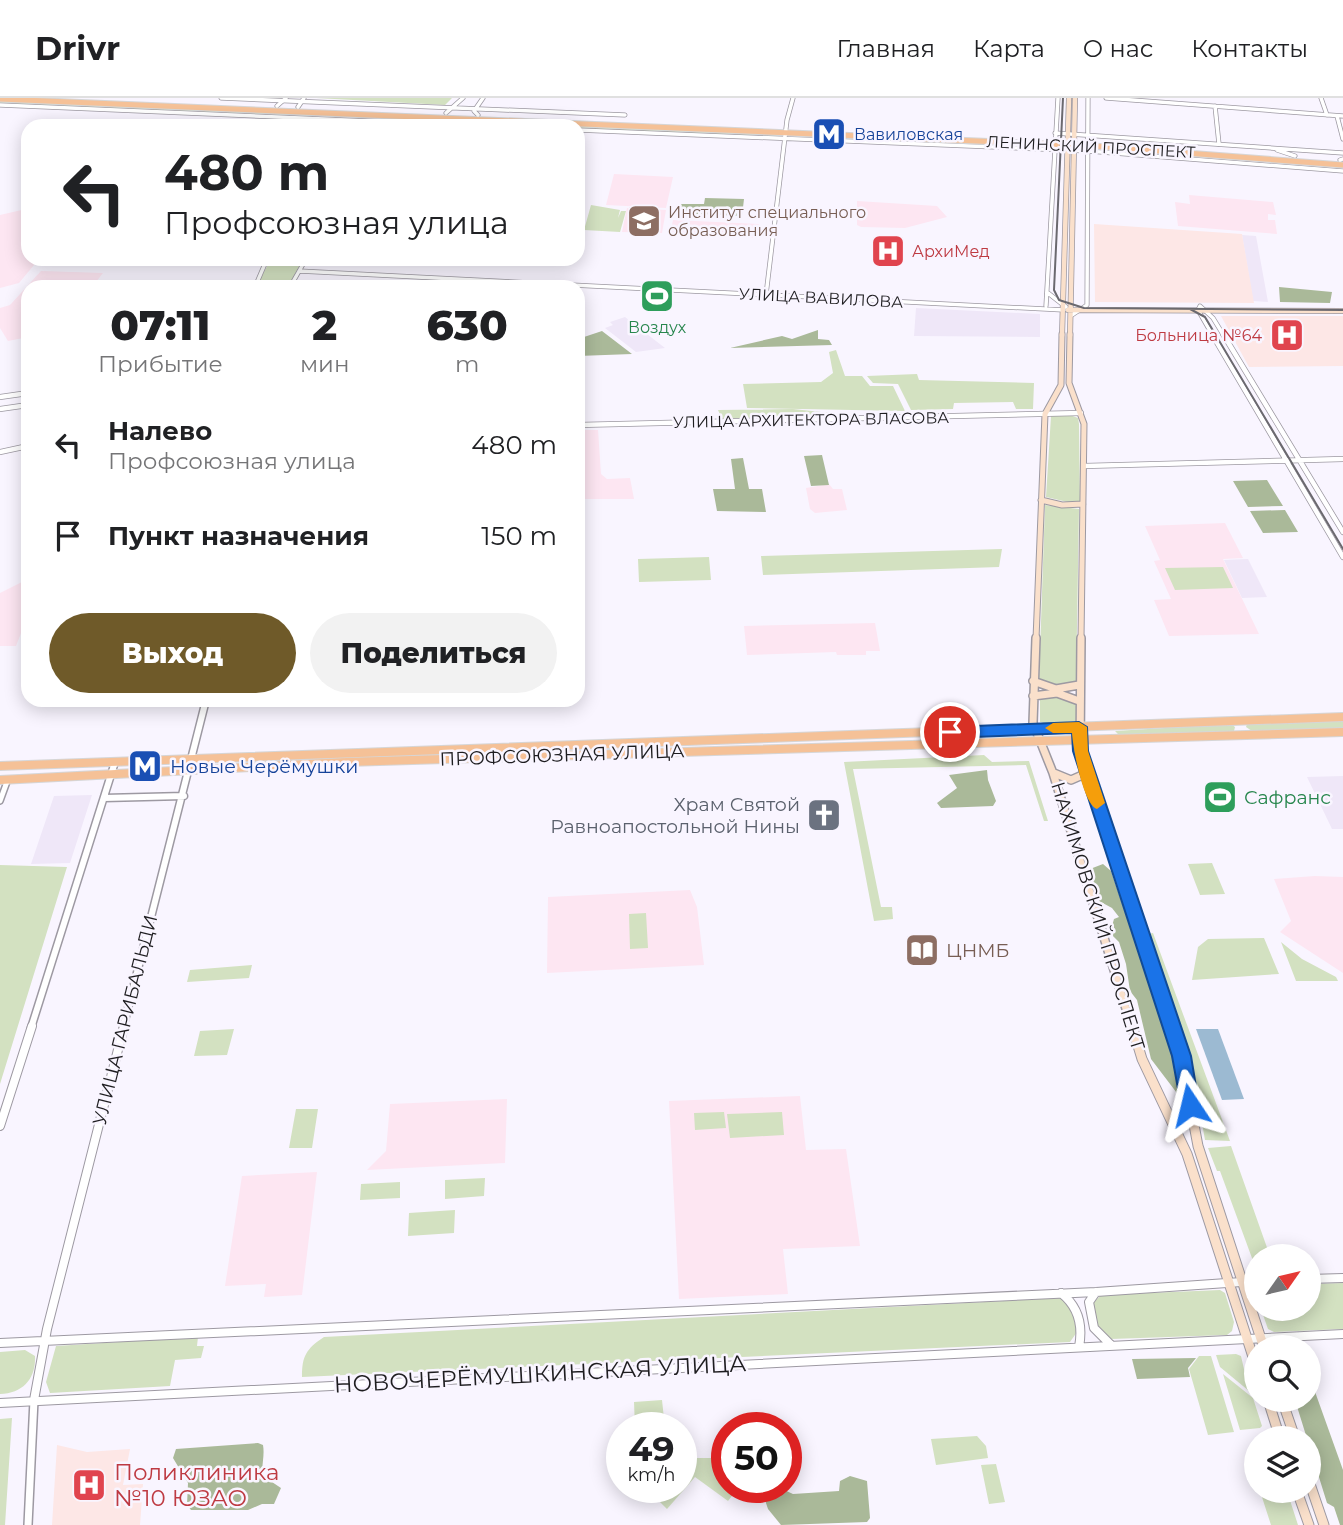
<!DOCTYPE html>
<html lang="ru">
<head>
<meta charset="utf-8">
<style>
	body { margin:0; font-family:Montserrat,sans-serif; background:#f2f2f2; color:#202124; height:100vh; display:flex; flex-direction:column; font-size:26px; white-space:nowrap }
	* { box-sizing:border-box; margin:0 }
	p { font-size:23px; color:#757577 }
	.icon { flex:none; width:38px; height:38px; fill:none; stroke:currentColor; stroke-width:2; stroke-linecap:round; stroke-linejoin:round }
	.map { position:relative; flex:1; overflow:hidden }
	.drawer { position:absolute; left:21px; top:182px; width:564px; height:427px; display:flex; flex-direction:column; background:#fff; border-radius:21px; box-shadow:0 4px 18px #0003 }
	.drawer>* { flex:none }
	.banner { position:absolute; left:21px; top:21px; width:564px; height:147px; border-radius:21px; box-shadow:0 4px 18px #0003; background:#fff; color:#202124; overflow:hidden }
	.needle { width:46px; rotate:56deg }
	.tools { position:absolute; left:1244px; top:1146px; display:grid; gap:14px }
	.tools a { display:grid; place-items:center; width:77px; height:77px; border-radius:50%; background:#fff; box-shadow:0 4px 18px #0003; font-size:35px }
	.speed { position:absolute; left:606px; top:1314px; display:flex; gap:14px; font-size:35px; font-weight:700; text-align:center }
	.speed>* { display:grid; place-content:center; width:91px; height:91px; border-radius:50%; background:#fff; box-shadow:0 4px 18px #0003; line-height:1 }
	.speed small { font-size:18px; font-weight:400 }
	.speed .limit { border:10px solid #d22; background:#fff; color:#111 }
	.pin { position:absolute; display:grid; place-items:center; width:60px; height:60px; color:#fff; margin:-30px; border:4px solid #fff; border-radius:50%; box-shadow:0 2px 7px #0007 }
	.me { position:absolute; width:77px; margin:-38px; rotate:350deg; stroke-linejoin:round; filter:drop-shadow(0 0 5px #0008) }
	.turn { display:flex; align-items:center; gap:24px; height:147px; padding:0 28px; font-size:32px }
	.turn .icon { width:91px; height:91px; stroke-width:2.5 }
	.turn b { display:block; font-size:49px; line-height:60px }
	.eta { display:flex; justify-content:space-evenly; align-items:center; height:119px; text-align:center }
	.eta b { font-size:42px; font-weight:800; line-height:49px }
	.action { display:flex; gap:14px; margin-top:auto; padding:14px 28px }
	.action a { flex:1; height:80px; border-radius:42px; background:#6f5a29; color:#fff; font-size:28px; font-weight:800; line-height:80px; text-align:center }
	.action a+a { background:#f2f2f2; color:#202124 }
	ul { padding:0; list-style:none }
	li { display:flex; align-items:center; gap:21px; height:91px; padding:0 28px }
	li div { flex:1 }
	li b { display:block; font-size:26px }
	li em { font-style:normal }
	header { display:flex; align-items:center; gap:42px; box-sizing:border-box; height:98px; padding:0 35px; background:#fff; border-bottom:2px solid #e0e0e0 }
	header strong { font-size:33px }
	nav { display:flex; gap:38px; margin-inline-start:auto; font-size:24px }
	.map>svg:first-child { display:block }
	.built { fill:#efe7f8 }
	.education { fill:#fde6f2 }
	.medical { fill:#fde7e6 }
	.green { fill:#d3e1c1 }
	.forest { fill:#aab999 }
	.water { fill:#9cbad2 }
	.lines { fill:none; stroke-linecap:round; stroke-linejoin:round }
	.minor-far3-casing { stroke:#9d99a2; stroke-width:5 }
	.minor-far2-casing { stroke:#9d99a2; stroke-width:6 }
	.minor-far1-casing { stroke:#9d99a2; stroke-width:8 }
	.minor-casing { stroke:#9d99a2; stroke-width:10 }
	.tertiary-far3-casing { stroke:#9d99a2; stroke-width:5 }
	.tertiary-far2-casing { stroke:#9d99a2; stroke-width:6 }
	.tertiary-far1-casing { stroke:#9d99a2; stroke-width:9 }
	.tertiary-casing { stroke:#9d99a2; stroke-width:10 }
	.secondary-far3-casing { stroke:#9d99a2; stroke-width:6 }
	.secondary-far2-casing { stroke:#9d99a2; stroke-width:7 }
	.secondary-far1-casing { stroke:#9d99a2; stroke-width:10 }
	.secondary-casing { stroke:#9d99a2; stroke-width:11 }
	.primary-far1-casing { stroke:#d6d6d7; stroke-width:7 }
	.primary-casing { stroke:#d6d6d7; stroke-width:10 }
	.minor-far3 { stroke:#fff; stroke-width:3.5 }
	.minor-far2 { stroke:#fff; stroke-width:4.5 }
	.minor-far1 { stroke:#fff; stroke-width:5 }
	.minor { stroke:#fff; stroke-width:7 }
	.tertiary-far3 { stroke:#fff; stroke-width:3.5 }
	.tertiary-far2 { stroke:#fff; stroke-width:4.5 }
	.tertiary-far1 { stroke:#fff; stroke-width:6 }
	.tertiary { stroke:#fff; stroke-width:8 }
	.secondary-far3 { stroke:#fae0cb; stroke-width:4.5 }
	.secondary-far2 { stroke:#fae0cb; stroke-width:5 }
	.secondary-far1 { stroke:#fae0cb; stroke-width:7 }
	.secondary { stroke:#fae0cb; stroke-width:9 }
	.primary-far1 { stroke:#f5c197; stroke-width:5 }
	.primary { stroke:#f5c197; stroke-width:8 }
	.tram { stroke:#6b696f; stroke-width:2 }
	.route { fill:#1a73e8; stroke:#114b97; stroke-width:2 }
	.slow { fill:#f59e0b }
	.labels { text-anchor:middle; dominant-baseline:central; stroke-width:5; stroke-linejoin:round; paint-order:stroke }
	.far-transit-label { font-size:16px; fill:#164399; stroke:#f9f5ff; text-anchor:start }
	.far-street-label { font-size:16px; fill:#1e1d20; stroke:#f9f5ff }
	.far-education-label { font-size:16px; fill:#785e54; stroke:#f9f5ff; text-anchor:start }
	.far-health-label { font-size:16px; fill:#be3a42; stroke:#f9f5ff; text-anchor:start }
	.far-leisure-label { font-size:16px; fill:#27864d; stroke:#f9f5ff }
	.street-label { font-size:19px; fill:#1e1d20; stroke:#f9f5ff }
	.transit-label { font-size:19px; fill:#164399; stroke:#f9f5ff; text-anchor:start }
	.leisure-label { font-size:19px; fill:#27864d; stroke:#f9f5ff; text-anchor:start }
	.worship-label { font-size:19px; fill:#5b616d; stroke:#f9f5ff; text-anchor:end }
	.education-label { font-size:19px; fill:#785e54; stroke:#f9f5ff; text-anchor:start }
	.near-street-label { font-size:23px; fill:#1e1d20; stroke:#f9f5ff }
	.near-health-label { font-size:23px; fill:#be3a42; stroke:#f9f5ff; text-anchor:start }
</style>
</head>
<body>
<header>
<strong>Drivr</strong>
<nav><a>Главная</a><a>Карта</a><a>О нас</a><a>Контакты</a></nav>
</header>
<div class="map">
<svg width="1343" height="1427" viewBox="0 0 1343 1427">
	<rect width="100%" height="100%" fill="#f9f5ff"/>
	<path class="built" d="M1242,137L1256,138L1268,204L1253,203Z
		M916,210L1040,216V239L914,238Z
		M625,219L665,250L636,254L605,230L613,227L610,224Z
		M1247,461H1248L1267,499L1242,500L1224,462Z
		M1343,678V731H1332L1307,679Z
		M92,697L70,765L31,766L54,698Z"/>
	<path class="education" d="M614,76L673,79L666,110L606,107Z
		M1189,97L1273,104L1276,117L1268,116V122H1275L1277,136L1178,128L1175,104L1190,106Z
		M857,103L937,108L947,119L905,130L861,129L857,127Z
		M627,110L666,112L662,135L622,134Z
		M26,111L28,161H39L19,185L0,190V117Z
		M673,122L759,126L758,140L670,136Z
		M41,173L103,175L92,189H28V239L8,243L0,230V210L10,207Z
		M578,332H598L601,376L607,381L630,380L634,401H578Z
		M829,386L833,391H842L847,412L815,415L810,411L806,390Z
		M1225,425L1243,460L1223,461L1259,536L1169,538L1154,502L1171,501L1154,463L1160,462L1145,428Z
		M28,481V517L16,548H0V495Z
		M875,525L880,553H866V557H837L836,554L747,557L744,528Z
		M1315,778L1343,779V875L1280,834L1291,823L1274,781Z
		M690,792L697,809L704,867L547,875L548,799Z
		M800,998L806,1052L846,1051L860,1148L783,1151L788,1196L679,1201L669,1003Z
		M507,1001L505,1065L367,1072L386,1053L390,1006Z
		M317,1074L302,1197L264,1199L266,1186L225,1188L242,1078Z"/>
	<path class="medical" d="M1094,126L1242,136L1254,205L1095,204Z
		M1221,218H1343V268L1249,269Z
		M57,1347L87,1354L130,1351L123,1387L143,1386L140,1427H52Z"/>
	<path class="green" d="M316,0H452L445,7Z
		M0,3L351,18V19L0,7Z
		M391,20L779,36V40L578,31V28L391,23L388,22Z
		M591,107L620,112L618,120L621,113H626L620,134L584,132Z
		M271,161H303L288,189H259V183Z
		M836,252L845,278H862L870,288H893L905,313L747,310L743,286L821,284L833,275L829,254Z
		M917,276L919,282L1034,285L1033,311H1016L1013,304L954,305L953,311L911,312L898,286L873,285L867,278Z
		M793,311L831,315L830,318L722,321L718,312Z
		M1070,317L1078,320L1079,326L1080,403L1076,406L1046,399L1051,318Z
		M1045,407L1079,411L1076,587L1044,586L1039,583Z
		M1002,451L999,469L763,477L761,458Z
		M709,459L711,482L639,484L638,461Z
		M1223,469L1233,490L1175,492L1165,470Z
		M1040,598H1070L1076,603V623L1047,626L1040,624Z
		M1343,622V630L1252,633L1246,629L1247,626Z
		M1231,626L1235,629L1234,633L1120,638L1115,633Z
		M984,657L992,664L1029,663L1048,723H1044L1026,667L853,671L881,809H892L893,821L874,823L844,664Z
		M1212,765L1225,796L1200,797L1188,766Z
		M0,767L67,769L0,986Z
		M646,815L648,850L630,851L629,816Z
		M1153,835L1230,1043L1205,1042L1190,958L1148,836Z
		M1264,840L1279,876L1192,882L1198,849L1208,841Z
		M1281,844L1302,861L1336,879L1338,883H1296Z
		M252,867L249,880L187,884L190,872Z
		M234,931L227,957L194,958L200,933Z
		M296,1011H318L312,1050H289Z
		M724,1014L726,1030L695,1032L694,1015Z
		M782,1014L784,1037L730,1040L727,1016Z
		M1231,1048L1270,1158H1256V1171L1220,1073H1217L1208,1050Z
		M485,1080L484,1098L445,1101V1082Z
		M400,1084V1100L360,1102L361,1086Z
		M455,1112L454,1135L408,1138L409,1115Z
		M1343,1185V1231L1274,1234L1268,1231L1261,1211H1309V1186Z
		M1220,1192L1225,1195L1234,1224L1232,1233L1227,1237L1111,1241L1097,1227L1093,1205L1101,1197Z
		M1060,1200L1071,1209L1077,1234L1070,1244L302,1279C302,1258 306,1251 324,1239Z
		M198,1239L197,1248H204L201,1260L175,1262L170,1288L50,1295L46,1284L56,1248Z
		M25,1252L35,1258C36,1281 23,1295 0,1296V1254Z
		M1236,1256L1241,1258L1249,1293L1220,1269L1216,1257Z
		M1199,1258H1211L1234,1334L1208,1337L1189,1271Z
		M1223,1276L1253,1300L1262,1328L1260,1330L1240,1332Z
		M662,1302L665,1330H635L634,1304Z
		M12,1320L5,1427H0V1321Z
		M977,1338L986,1348L988,1360L936,1367L931,1341Z
		M690,1360H726V1390H738L728,1403L695,1379L667,1411L660,1404V1390H681V1366Z
		M996,1366L1005,1404L989,1406L981,1367Z
		M1260,1393H1287L1298,1427H1271Z"/>
	<path class="forest" d="M705,100L744,101L742,118L676,115L677,106H704Z
		M1279,189L1332,194L1330,205L1280,204Z
		M818,232V241L829,242L832,247L730,250L782,238L792,241Z
		M602,233L632,256L578,258V241Z
		M822,357L829,387L811,388L804,358Z
		M743,360L749,391H762L766,414L717,413L713,391H735L731,361Z
		M1267,382L1283,408L1248,409L1233,383Z
		M1285,412L1298,434L1263,435L1250,413Z
		M987,672L988,682L996,703L993,708L941,710L937,705L957,690L949,677Z
		M1103,766L1111,773L1173,956L1183,1003L1151,961L1137,902L1130,893L1126,866L1119,844L1110,835L1114,821L1119,819L1112,810L1099,803L1090,771Z
		M1196,1260L1188,1270L1190,1279L1137,1281L1132,1261Z
		M1309,1277L1343,1372V1427H1340L1334,1409L1327,1405L1295,1302H1309Z
		M258,1345L263,1347C265,1358 261,1367 263,1378L281,1390L274,1406H262L248,1412H191L187,1407L188,1385L173,1360L176,1351Z
		M850,1378L867,1383L870,1420L867,1424L781,1427L768,1411L761,1390H780L793,1396L839,1393L840,1383Z"/>
	<path class="water" d="M1196,931H1218L1244,1001L1222,1002Z"/>
	<g class="lines">
		<g class="minor-far3-casing">
			<path id="minor-far3" d="M1106,0L1343,18
				M1321,0L1327,17
				M277,8L286,0
				M1215,8L1219,46
				M298,9L304,0
				M1337,18L1343,41
				M1340,62L1343,61"/>
		</g>
		<g class="minor-far2-casing">
			<path id="minor-far2" d="M0,354L28,348"/>
		</g>
		<g class="minor-far1-casing">
			<path id="minor-far1" d="M0,703L8,681"/>
		</g>
		<g class="minor-casing">
			<path id="minor" d="M28,1427L34,1302"/>
		</g>
		<g class="tertiary-far3-casing">
			<path id="tertiary-far3" d="M221,0L625,17
				M0,7L486,28
				M446,15L463,0
				M478,17L474,13L483,0
				M350,26L382,28
				M578,32L1088,53L1343,73
				M1055,35L1343,55
				M1277,52L1295,58
				M299,173L1064,212
				M255,189L267,161
				M290,189L306,161
				M1048,195L1066,209
				M766,197L787,22L793,0
				M1046,208L1058,0
				M1072,217L1087,207L1088,0
				M1213,238L1198,212L1200,208L1213,220L1224,238"/>
		</g>
		<g class="tertiary-far2-casing">
			<path id="tertiary-far2" d="M1212,236L1343,459
				M1223,236L1343,434
				M0,299L28,295
				M0,311L28,307
				M578,327L1081,315
				M1084,368L1343,361"/>
		</g>
		<g class="tertiary-far1-casing">
			<path id="tertiary-far1" d="M104,700L184,698
				M31,930L115,664
				M123,930L206,602"/>
		</g>
		<g class="tertiary-casing">
			<path id="tertiary" d="M0,1028L32,928
				M1309,1181L1343,1180
				M1096,1194L1089,1204L1094,1230L1111,1247
				M1061,1195C1079,1209 1083,1228 1079,1249
				M0,1245L1096,1194L1256,1183
				M34,1302L47,1231L124,928
				M0,1305L1343,1236"/>
		</g>
		<g class="secondary-far3-casing">
			<path id="secondary-far3" d="M1068,212L1343,213
				M1062,238L1069,0
				M1070,238L1075,0"/>
		</g>
		<g class="secondary-far2-casing">
			<path id="secondary-far2" d="M1070,236L1069,285L1084,326L1081,541
				M1041,402L1062,407L1083,406
				M1036,541L1045,316L1061,287L1062,236"/>
		</g>
		<g class="secondary-far1-casing">
			<path id="secondary-far1" d="M1036,540L1033,625L1053,675L1132,930
				M1081,540L1080,653L1172,930
				M1033,583L1056,591L1079,587
				M1033,598L1057,595L1079,603
				M1054,675L1071,682L1087,675"/>
		</g>
		<g class="secondary-casing">
			<path id="secondary" d="M1132,928L1142,961L1187,1056L1256,1268
				M1171,928L1181,958L1198,1048L1264,1250
				M1268,1302L1280,1340
				M1282,1302L1295,1340
				M1309,1383L1324,1427
				M1297,1393L1309,1427"/>
		</g>
		<g class="primary-far1-casing">
			<path id="primary-far1" d="M0,1L1094,48L1343,67"/>
		</g>
		<g class="primary-casing">
			<path id="primary" d="M0,668L1343,619
				M0,682L347,664L1343,634"/>
		</g>
		<use href="#minor-far3" class="minor-far3"/>
		<use href="#minor-far2" class="minor-far2"/>
		<use href="#minor-far1" class="minor-far1"/>
		<use href="#minor" class="minor"/>
		<use href="#tertiary-far3" class="tertiary-far3"/>
		<use href="#tertiary-far2" class="tertiary-far2"/>
		<use href="#tertiary-far1" class="tertiary-far1"/>
		<use href="#tertiary" class="tertiary"/>
		<use href="#secondary-far3" class="secondary-far3"/>
		<use href="#secondary-far2" class="secondary-far2"/>
		<use href="#secondary-far1" class="secondary-far1"/>
		<use href="#secondary" class="secondary"/>
		<use href="#primary-far1" class="primary-far1"/>
		<use href="#primary" class="primary"/>
		<path class="tram" d="M1063,0L1054,192L1059,202L1084,210L1343,212
			M1190,211L1205,219L1343,451"/>
	</g>
	<path class="route" d="M1079,624L1087,629L1088,653L1191,958L1199,1007L1197,1013L1190,1015L1183,1013L1181,1007L1172,958L1073,653L1072,635L950,640L942,634L950,629Z"/>
	<path class="slow" d="M1079,624L1087,629L1088,653L1105,705L1097,711C1083,706 1073,650 1072,635H1053L1045,630L1053,625Z"/>
	<defs>
		<g id="metro-square" transform="scale(1.75)"><rect x="-9" y="-9" width="18" height="18" rx="4" fill="#1a4fb4" stroke="#f9f5ff"/><path d="M-5.5 5V-5H-3L0 0L3-5H5.5V5H3V-.5L0 4L-3-.5V5Z" fill="#fff"/></g>
		<g id="university-square" transform="scale(1.75)"><rect x="-9" y="-9" width="18" height="18" rx="4" fill="#8d6e63" stroke="#f9f5ff"/><path d="M0-5L7-2L0 1L-7-2ZM-4 1L0 2.5L4 1V4Q0 6-4 4Z" fill="#fff"/></g>
		<g id="hospital-square" transform="scale(1.75)"><rect x="-9" y="-9" width="18" height="18" rx="4" fill="#e0444e" stroke="#f9f5ff"/><path d="M-5-5h3v3.5h4V-5h3V5h-3V1.5h-4V5h-3Z" fill="#fff"/></g>
		<g id="stadium-square" transform="scale(1.75)"><rect x="-9" y="-9" width="18" height="18" rx="4" fill="#2e9e5b" stroke="#f9f5ff"/><path d="M0-5a6.5 5 0 1 0 0 10a6.5 5 0 1 0 0-10ZM-3.5-1.8h7v3.6h-7Z" fill="#fff"/></g>
		<g id="church-square" transform="scale(1.75)"><rect x="-9" y="-9" width="18" height="18" rx="4" fill="#6b7280" stroke="#f9f5ff"/><path d="M-1.2-6h2.4v3.5h3.3v2.4h-3.3V6h-2.4V-.1h-3.3v-2.4h3.3Z" fill="#fff"/></g>
		<g id="library-square" transform="scale(1.75)"><rect x="-9" y="-9" width="18" height="18" rx="4" fill="#8d6e63" stroke="#f9f5ff"/><path d="M-6-4Q-3-5.5-.7-3.5V5Q-3 3-6 4ZM6-4Q3-5.5 .7-3.5V5Q3 3 6 4Z" fill="#fff"/></g>
	</defs>
	<g fill-rule="evenodd">
		<use href="#metro-square" x="829" y="36"/>
		<use href="#university-square" x="644" y="123"/>
		<use href="#hospital-square" x="888" y="153"/>
		<use href="#stadium-square" x="657" y="198"/>
		<use href="#hospital-square" x="1287" y="237"/>
		<use href="#metro-square" x="145" y="668"/>
		<use href="#stadium-square" x="1220" y="699"/>
		<use href="#church-square" x="824" y="717"/>
		<use href="#library-square" x="922" y="852"/>
		<use href="#hospital-square" x="89" y="1387"/>
	</g>
	<g class="labels">
		<g class="far-transit-label">
			<text x="854" y="36">Вавиловская</text>
		</g>
		<g class="far-street-label">
			<text transform="translate(1091 49) rotate(3)">ЛЕНИНСКИЙ ПРОСПЕКТ</text>
			<text transform="translate(821 200) rotate(3)">УЛИЦА ВАВИЛОВА</text>
			<text transform="translate(811 322) rotate(-1)">УЛИЦА АРХИТЕКТОРА ВЛАСОВА</text>
		</g>
		<g class="far-education-label">
			<text x="668" y="114">Институт специального<tspan x="668" dy="18">образования</tspan></text>
		</g>
		<g class="far-health-label">
			<text x="912" y="153">АрхиМед</text>
			<text x="1262" y="237" text-anchor="end">Больница №64</text>
		</g>
		<g class="far-leisure-label">
			<text x="657" y="229">Воздух</text>
		</g>
		<g class="street-label">
			<text transform="translate(562 657) rotate(-2)">ПРОФСОЮЗНАЯ УЛИЦА</text>
			<text transform="translate(1098 818) rotate(73)">НАХИМОВСКИЙ ПРОСПЕКТ</text>
			<text transform="translate(125 922) rotate(-76)">УЛИЦА ГАРИБАЛЬДИ</text>
		</g>
		<g class="transit-label">
			<text x="170" y="668">Новые Черёмушки</text>
		</g>
		<g class="leisure-label">
			<text x="1244" y="699">Сафранс</text>
		</g>
		<g class="worship-label">
			<text x="800" y="706">Храм Святой<tspan x="800" dy="22">Равноапостольной Нины</tspan></text>
		</g>
		<g class="education-label">
			<text x="946" y="852">ЦНМБ</text>
		</g>
		<g class="near-street-label">
			<text transform="translate(540 1276) rotate(-3)">НОВОЧЕРЁМУШКИНСКАЯ УЛИЦА</text>
		</g>
		<g class="near-health-label">
			<text x="114" y="1374">Поликлиника<tspan x="114" dy="26">№10 ЮЗАО</tspan></text>
		</g>
	</g>
</svg>
<div class="tools">
<a><svg class="needle" viewBox="-14 -14 28 28"><path d="M0-13l5 13h-10z" fill="#e53935"/><path d="M0 13l5-13h-10z" fill="#757577"/></svg></a>
<a><svg class="icon" aria-label="search" viewBox="0 0 24 24"><circle cx="10" cy="10" r="6"/><path d="M15 15l6 6"/></svg></a>
<a><svg class="icon" aria-label="layers" viewBox="0 0 24 24"><path d="M12 4l9 5-9 5-9-5zM3 14l9 5 9-5"/></svg></a>
</div>
<div class="speed"><div>49<small>km/h</small></div><div class="limit">50</div></div>
<div class="pin" style="left:950px;top:634px;background:#d93025"><svg class="icon" aria-label="arrive" viewBox="0 0 24 24"><path d="M6 21V4h12l-3 4 3 4H6"/></svg></div>
<svg class="me" style="left:1190px;top:1007px" viewBox="-20 -20 40 40"><path d="M0-17L14 15 0 8-14 15z" fill="#1a73e8" stroke="#fff" stroke-width="4"/></svg>
<div class="banner">
<div class="turn"><svg class="icon" aria-label="left" viewBox="0 0 24 24"><path d="M17 20v-9H6M10 6l-5 5 5 5"/></svg><div><b>480 m</b>Профсоюзная улица</div></div>
</div>
<section class="drawer">
<div class="eta">
<div><b>07:11</b><p>Прибытие</p></div>
<div><b>2</b><p>мин</p></div>
<div><b>630</b><p>m</p></div>
</div>
<ul>
<li><svg class="icon" aria-label="left" viewBox="0 0 24 24"><path d="M17 20v-9H6M10 6l-5 5 5 5"/></svg><div><b>Налево</b><p>Профсоюзная улица</p></div><em>480 m</em></li>
<li><svg class="icon" aria-label="arrive" viewBox="0 0 24 24"><path d="M6 21V4h12l-3 4 3 4H6"/></svg><div><b>Пункт назначения</b></div><em>150 m</em></li>
</ul>
<div class="action"><a>Выход</a><a>Поделиться</a></div>
</section>
</div>
</body>
</html>
